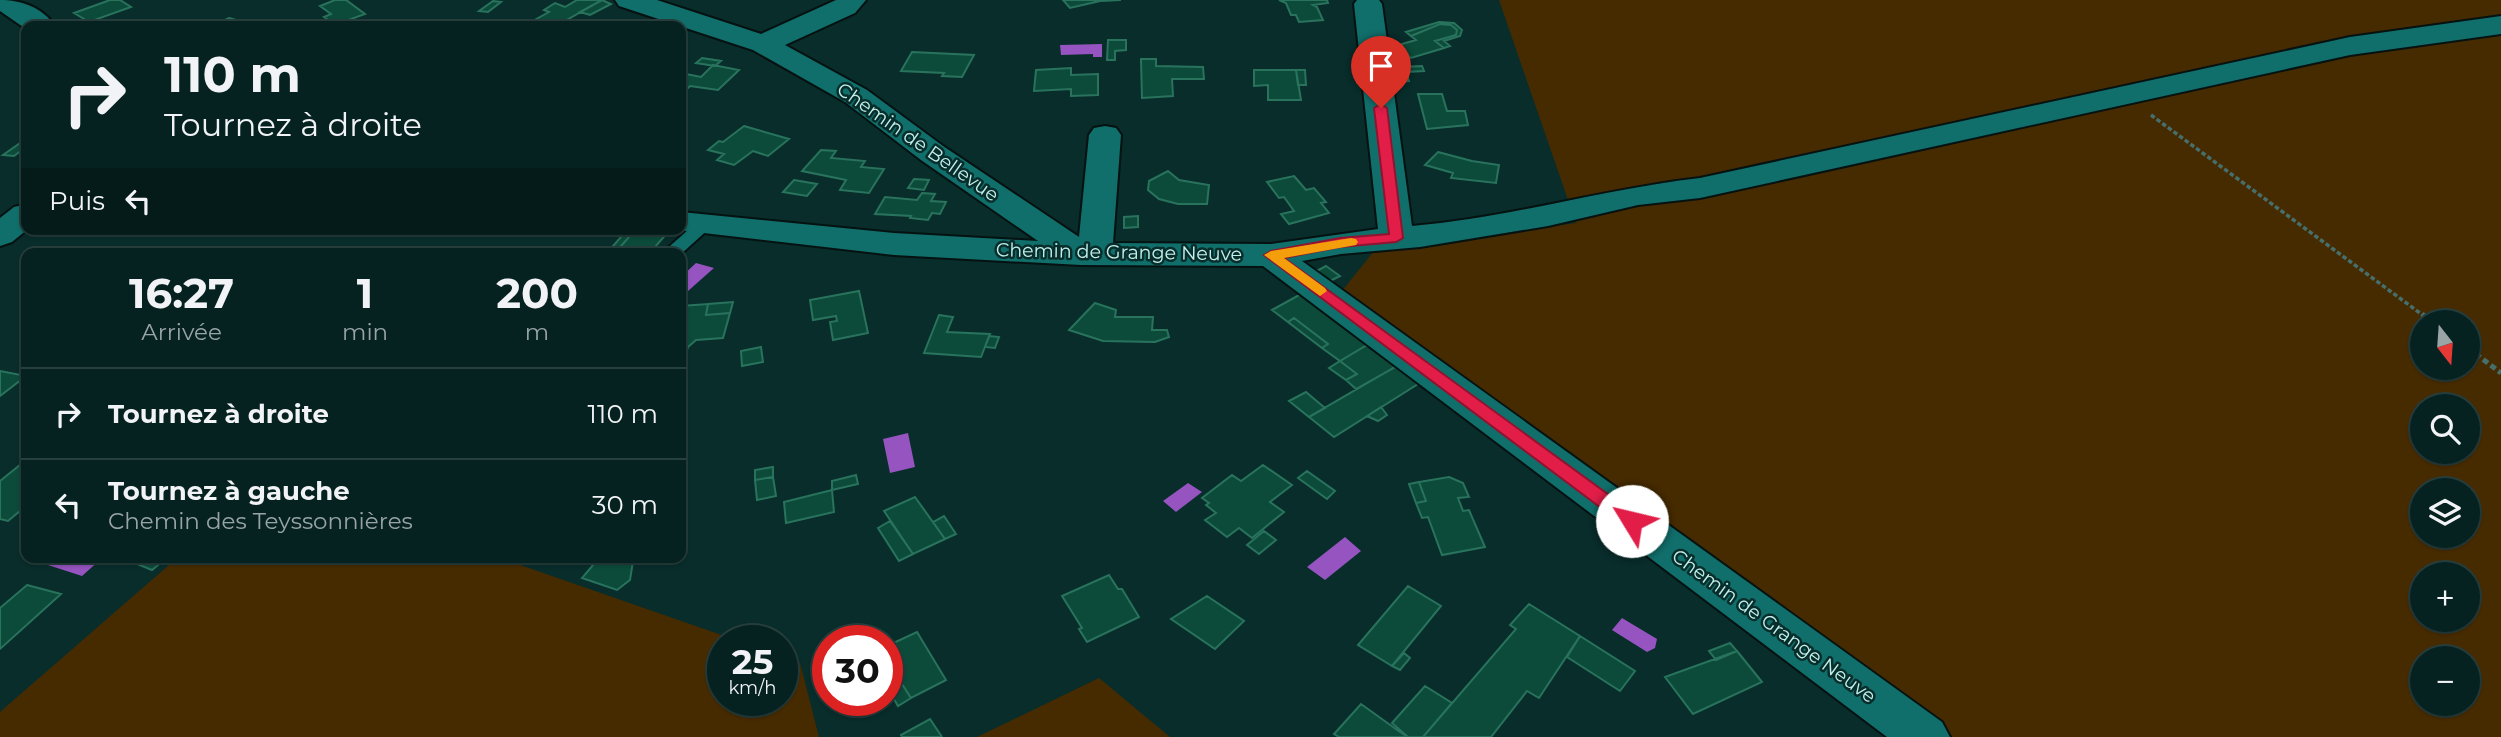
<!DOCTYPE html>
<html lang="fr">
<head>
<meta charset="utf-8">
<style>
	body { margin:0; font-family:Montserrat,sans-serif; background:#142f2d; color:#f1f3f6; height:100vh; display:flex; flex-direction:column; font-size:26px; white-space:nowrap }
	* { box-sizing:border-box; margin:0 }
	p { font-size:23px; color:#98a4a5 }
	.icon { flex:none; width:38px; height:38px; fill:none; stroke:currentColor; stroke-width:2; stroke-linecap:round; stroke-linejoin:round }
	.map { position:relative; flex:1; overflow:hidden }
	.details { position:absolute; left:21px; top:248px; width:665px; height:315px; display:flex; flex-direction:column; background:#062220; border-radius:14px; box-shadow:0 2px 5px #0004,0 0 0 2px #273f3e }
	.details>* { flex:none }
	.guide { position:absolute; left:21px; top:21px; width:665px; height:214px; border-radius:14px; box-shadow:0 2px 5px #0004,0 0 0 2px #273f3e; background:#062220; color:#f1f3f6; overflow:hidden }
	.needle { width:46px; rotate:163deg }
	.tools { position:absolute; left:2410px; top:310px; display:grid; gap:14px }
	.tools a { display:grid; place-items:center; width:70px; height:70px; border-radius:50%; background:#062220; box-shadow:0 2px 5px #0004,0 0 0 2px #273f3e; font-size:35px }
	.speed { position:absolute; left:707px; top:625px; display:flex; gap:14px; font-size:35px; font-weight:700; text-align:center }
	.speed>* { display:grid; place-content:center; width:91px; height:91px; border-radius:50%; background:#062220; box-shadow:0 2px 5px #0004,0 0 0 2px #273f3e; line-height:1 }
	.speed small { font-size:18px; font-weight:400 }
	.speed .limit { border:10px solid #d22; background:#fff; color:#111 }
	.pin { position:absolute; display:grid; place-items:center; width:60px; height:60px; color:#fff; margin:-72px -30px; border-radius:50% 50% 50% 0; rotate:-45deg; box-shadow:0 0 7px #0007 }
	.pin .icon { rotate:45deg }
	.me { position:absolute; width:77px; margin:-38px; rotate:306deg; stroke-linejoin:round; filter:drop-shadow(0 0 5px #0008) }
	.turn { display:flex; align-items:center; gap:24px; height:147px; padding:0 28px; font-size:32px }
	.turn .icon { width:91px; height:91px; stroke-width:2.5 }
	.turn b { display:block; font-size:49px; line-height:60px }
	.then { display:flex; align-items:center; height:66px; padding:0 28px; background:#0003; gap:14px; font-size:26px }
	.eta { display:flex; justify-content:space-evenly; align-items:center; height:119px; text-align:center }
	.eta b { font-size:42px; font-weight:700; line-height:49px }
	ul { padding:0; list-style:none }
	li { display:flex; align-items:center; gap:21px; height:91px; padding:0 28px; border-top:2px solid #273f3e }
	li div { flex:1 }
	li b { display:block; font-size:26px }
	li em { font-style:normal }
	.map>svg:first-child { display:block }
	.green { fill:#472b00; fill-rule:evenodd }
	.water { fill:#9554bf }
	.building { fill:#0c4b3a; stroke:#29735d; stroke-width:2 }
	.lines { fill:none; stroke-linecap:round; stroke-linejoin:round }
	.service-casing { stroke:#051211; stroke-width:4 }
	.minor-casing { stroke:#051211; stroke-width:4 }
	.path-far1 { stroke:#466f6c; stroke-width:3.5; stroke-dasharray:4.5 2.5; stroke-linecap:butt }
	.path { stroke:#466f6c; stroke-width:5; stroke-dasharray:6 3.5; stroke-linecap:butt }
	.service { fill:#106f6b; fill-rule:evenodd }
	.minor { fill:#106f6b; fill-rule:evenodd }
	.route { fill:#e11d48; stroke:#92132f; stroke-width:2 }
	.slow { fill:#f59e0b }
	.labels { text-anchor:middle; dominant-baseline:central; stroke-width:5; stroke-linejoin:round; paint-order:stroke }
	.street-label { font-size:19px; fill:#c0f1ed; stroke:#082d2b }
</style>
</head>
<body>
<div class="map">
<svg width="2501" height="737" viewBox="0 0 2501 737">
	<rect width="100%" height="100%" fill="#082d2b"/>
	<path class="green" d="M1499,0H2501V737H1948L1342,291L1374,251L1576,223ZM2422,322H2468V368H2422ZM2422,406H2468V452H2422ZM2422,490H2468V536H2422ZM2422,574H2468V620H2422ZM2422,658H2468V704H2422Z
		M177,558H500L736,640H723V700H782V656L800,663L819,737H0V712Z
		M1099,678L1170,737H977Z"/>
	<path class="water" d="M1102,44V57H1093V54L1061,55L1060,45Z
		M696,263L714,268L688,291L681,290V277Z
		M908,433L915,467L890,473L883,439Z
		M1188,483L1202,492L1176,512L1163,501Z
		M1345,537L1361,551L1325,580L1307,567Z
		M56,558H98L101,559L82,576L48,565Z
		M1622,618L1657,639L1655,648L1647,652L1612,630Z"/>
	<path class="building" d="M110,0H120L131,7L89,22L74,13Z
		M335,0H346L365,14L335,25L324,17L331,14L320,6Z
		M577,0H602L556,26L531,22L549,12L544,10L555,3L565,7Z
		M602,0L611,4L590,15L580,12Z
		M1063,0H1121L1100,1L1070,8Z
		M1279,0H1327L1328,3L1313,5L1317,7L1323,20L1299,22L1296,15H1291L1286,3Z
		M493,1L501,2L488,12L479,11Z
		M229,18L240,21L231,26H212Z
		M1439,22L1454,23L1462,30L1460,36L1444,41L1450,46L1444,48L1435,41L1456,35L1457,30L1451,25L1440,24L1411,36L1406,32Z
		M1440,24L1451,25L1457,30L1456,35L1435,41L1444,48L1411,58L1395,46L1416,40L1411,36Z
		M1108,40H1126V50L1115,51V60H1107Z
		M912,52L974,55L962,77L942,76L944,73L901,71Z
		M702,58L721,61L715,66L696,63Z
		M1141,59H1156V66L1203,67L1204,79H1172L1173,96L1142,98Z
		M713,65L739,70L718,90L690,86L681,95V73L701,77Z
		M1422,66L1424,71L1406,72L1409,81L1387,82L1382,68Z
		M1071,68V75L1098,74V95L1071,96V89L1034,91L1036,70Z
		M1254,70H1296L1301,100H1268V85L1254,86Z
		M1296,70H1305L1306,85H1298Z
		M1418,94H1442L1447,111H1465L1468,125L1427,129Z
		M744,126L789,139L768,156L753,151L734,165L717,160L724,154L708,150L719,141L723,142Z
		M23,141H26V147L14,156L3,155Z
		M821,150L836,151L831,158L865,161L861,167L884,169L869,193L840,190L846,180L802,171Z
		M1438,152L1472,161L1499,165L1496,183L1451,178L1453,173L1425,165Z
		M1168,171L1179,180L1209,185L1207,204H1178L1159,199L1148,190L1149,181Z
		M1294,176L1306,190L1314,188L1326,202L1321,203L1329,213L1289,224L1281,214L1294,211L1284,197L1279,198L1267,182Z
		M914,179L929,180L924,190L908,188Z
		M794,180L817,184L807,196L783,192Z
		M922,193L935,194L931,201L946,202L940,214L932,213L928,220L910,218L911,216L875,214L885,197L917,200Z
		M1138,216V227L1124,228V217Z
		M628,229H636L614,254H606Z
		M636,229H659L669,231L649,254H614Z
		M1326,266L1340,276L1326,283L1313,273Z
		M859,291L868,333L833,340L830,322L837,321L836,316L813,320L810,300Z
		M1301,294L1367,345L1340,361L1322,348L1328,344L1294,318L1288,322L1272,310Z
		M733,302L730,313L706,315L708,304Z
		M1095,303L1116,310L1115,317H1153L1152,330H1167L1169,337L1155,342L1103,341L1069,330Z
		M708,304L706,315L730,313L723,338L696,340L688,347L681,371V306Z
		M939,315L953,317L947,332L990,334L981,357L924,353Z
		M1294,318L1328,344L1322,348L1288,322Z
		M989,336L999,337L995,348L985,347Z
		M1367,345L1395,367L1356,389L1346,380L1357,374L1340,361Z
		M761,347L763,362L742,366L741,351Z
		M1340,361L1357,374L1346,380L1329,368Z
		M1395,367L1418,384L1334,437L1309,417Z
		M0,371L26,376L0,396Z
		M1306,392L1325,408L1309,417L1289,401Z
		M1381,407L1387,415L1378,421L1367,416Z
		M26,460V506L8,521L0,519V481Z
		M1263,465L1292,485L1270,502L1284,512L1252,538L1239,528L1227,537L1205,520L1216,513L1206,505L1209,503L1202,498L1232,475L1241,481Z
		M773,467V477L755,480V470Z
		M1307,471L1335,491L1327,499L1298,478Z
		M856,475L858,484L832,490V481Z
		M773,477L776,496L757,500L755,480Z
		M1449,477L1463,483L1469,497L1458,498L1463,511L1469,510L1485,547L1442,555L1428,517L1422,518L1416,503L1426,501L1419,482Z
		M1419,482L1426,501L1416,503L1409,484Z
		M832,490L834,512L786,523L784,502Z
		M915,497L945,539L913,554L884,511Z
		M944,516L956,534L945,539L933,522Z
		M890,521L913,554L899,561L878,528Z
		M1264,531L1276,540L1259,554L1247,545Z
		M137,558H140L158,565L152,570L132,562Z
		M599,558H638L633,561L630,580L617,590L582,578Z
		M1109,575L1118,589H1122L1139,617L1087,642L1079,629L1082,628L1062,596Z
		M27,585L61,594L0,649V608Z
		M1408,586L1441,606L1392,666L1358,645Z
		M1207,596L1244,621L1215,649L1171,619Z
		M1529,604L1580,636L1539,698L1527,691L1491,737H1423L1516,629L1510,625Z
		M917,632L946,680L911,698L887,661V646Z
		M1580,636L1635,671L1620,691L1567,657Z
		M1730,643L1737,651L1716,660L1709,651Z
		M1737,651L1762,682L1693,714L1665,677Z
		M1404,653L1410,658L1400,670L1392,666Z
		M887,661L911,698L898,706L887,687Z
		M1425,686L1452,703L1423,737H1408L1392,723Z
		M1361,704L1400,732L1408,737H1339L1334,734Z
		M930,719L942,737H902L901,735Z"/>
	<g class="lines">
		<g class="service-casing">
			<path id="service" d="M703,221L712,226L681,254H661L697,222Z"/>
		</g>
		<g class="minor-casing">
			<path id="minor" d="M0,0C21,0 42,7 55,26H26V29L0,11Z
				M615,0H657L761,34L836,0H866L855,13L785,45L867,90L943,146L1079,237L1089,135L1094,128L1105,126L1116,128L1121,135L1113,243L1271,244L1378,229L1354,4L1357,0H1379L1382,4L1412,226C1509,218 1603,189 1700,178L2350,37L2501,16V34L2350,55L1700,198L1638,205L1548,226L1420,247L1341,254L1302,261L1942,722L1950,737H1887L1263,266L1081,265L894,255L669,229H681V212L894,233L1038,241L921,160L845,102L753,50L619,6Z
				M26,204L28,229L12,242L0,246V218L14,207Z"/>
		</g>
		<path class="path-far1" d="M2151,115L2424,316"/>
		<path class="path" d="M2422,314L2432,322
			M2468,348L2501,373"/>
		<use href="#service" class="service"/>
		<use href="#minor" class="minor"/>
	</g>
	<path class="route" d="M1381,104L1387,108L1403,238L1396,242L1340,247L1284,258L1638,516L1641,521L1638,526H1625L1264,255L1271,251L1340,238L1389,234L1374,108Z"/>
	<path class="slow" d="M1351,238L1356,239L1358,242L1356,245L1284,258L1325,288L1327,291L1320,296L1264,255L1271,251Z"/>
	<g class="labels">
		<g class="street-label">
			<text transform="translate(918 142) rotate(35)">Chemin de Bellevue</text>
			<text transform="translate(1119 252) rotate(1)">Chemin de Grange Neuve</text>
			<text transform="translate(1774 626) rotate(36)">Chemin de Grange Neuve</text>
		</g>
	</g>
</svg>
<div class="tools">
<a><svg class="needle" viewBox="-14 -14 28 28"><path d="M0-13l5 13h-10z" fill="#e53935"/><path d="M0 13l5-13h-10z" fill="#98a4a5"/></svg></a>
<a><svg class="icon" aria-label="search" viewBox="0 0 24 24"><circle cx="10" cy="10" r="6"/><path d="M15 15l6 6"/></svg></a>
<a><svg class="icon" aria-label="layers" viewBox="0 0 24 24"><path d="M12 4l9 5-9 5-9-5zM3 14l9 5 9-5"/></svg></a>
<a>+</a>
<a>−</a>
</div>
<div class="speed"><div>25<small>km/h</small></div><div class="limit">30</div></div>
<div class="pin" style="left:1381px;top:108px;background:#d93025"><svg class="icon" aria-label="arrive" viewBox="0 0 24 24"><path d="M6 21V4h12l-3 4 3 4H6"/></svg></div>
<svg class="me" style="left:1632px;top:521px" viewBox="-20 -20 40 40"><circle r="19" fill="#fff"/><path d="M0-13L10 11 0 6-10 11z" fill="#e11d48"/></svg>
<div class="guide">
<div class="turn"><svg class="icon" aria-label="right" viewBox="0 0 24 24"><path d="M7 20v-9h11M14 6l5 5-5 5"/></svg><div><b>110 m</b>Tournez à droite</div></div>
<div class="then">Puis<svg class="icon" aria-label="left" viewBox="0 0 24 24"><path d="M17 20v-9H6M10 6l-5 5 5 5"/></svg></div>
</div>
<section class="details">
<div class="eta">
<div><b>16:27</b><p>Arrivée</p></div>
<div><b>1</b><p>min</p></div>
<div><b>200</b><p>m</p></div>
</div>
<ul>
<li><svg class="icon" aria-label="right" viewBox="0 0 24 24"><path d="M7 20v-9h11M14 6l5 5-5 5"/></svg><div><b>Tournez à droite</b></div><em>110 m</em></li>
<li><svg class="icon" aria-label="left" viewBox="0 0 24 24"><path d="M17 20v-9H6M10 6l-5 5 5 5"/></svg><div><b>Tournez à gauche</b><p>Chemin des Teyssonnières</p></div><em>30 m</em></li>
</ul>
</section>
</div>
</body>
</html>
